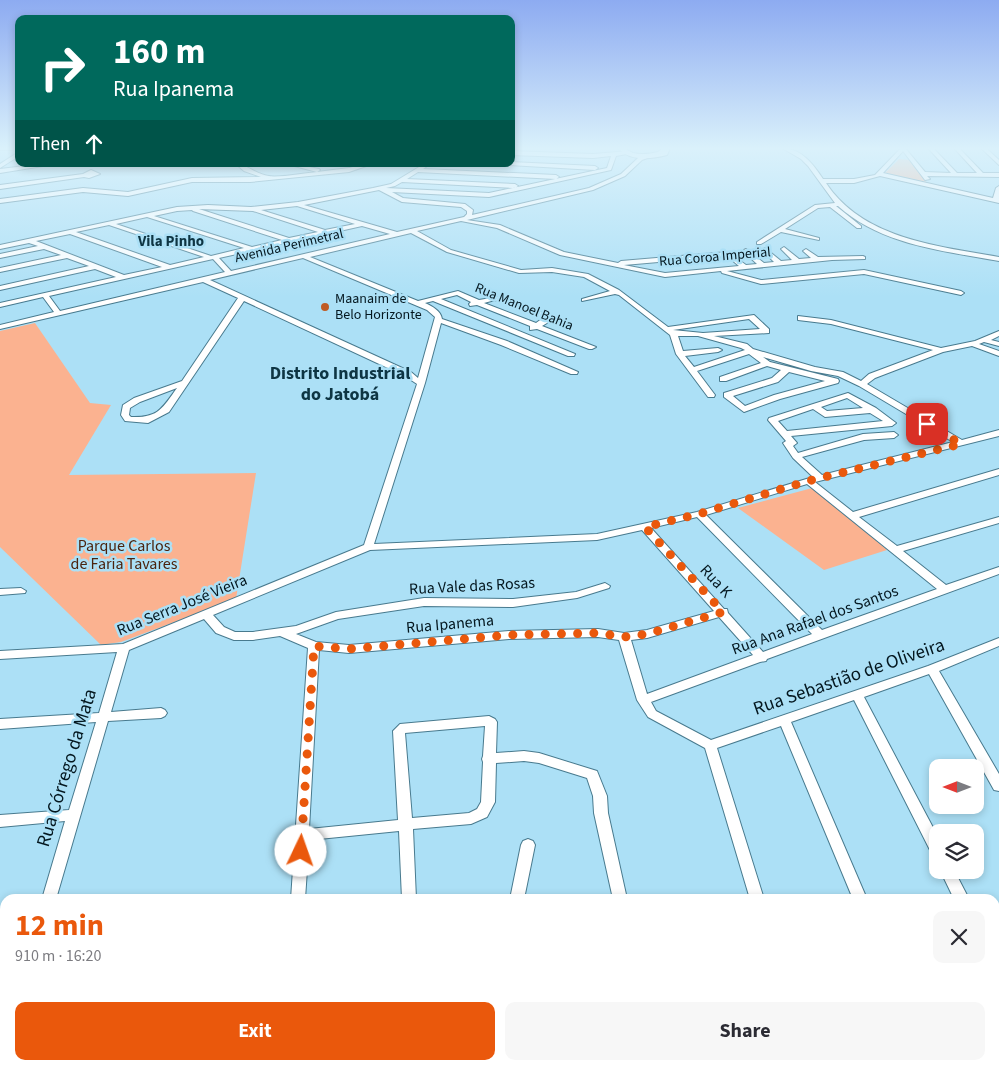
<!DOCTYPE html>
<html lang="en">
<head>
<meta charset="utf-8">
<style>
	body { margin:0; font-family:"Source Sans 3",sans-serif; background:#f7f7f7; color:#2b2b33; height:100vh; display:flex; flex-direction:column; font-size:19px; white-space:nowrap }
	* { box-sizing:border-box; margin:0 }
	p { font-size:16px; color:#7c7c81 }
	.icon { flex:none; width:28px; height:28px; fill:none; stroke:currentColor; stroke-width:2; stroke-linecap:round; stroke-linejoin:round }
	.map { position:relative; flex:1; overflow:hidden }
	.side { position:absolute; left:0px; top:894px; width:1000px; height:176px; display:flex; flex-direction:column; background:#fff; border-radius:15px 15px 0 0; box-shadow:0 2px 8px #0003 }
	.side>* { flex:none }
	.guide { position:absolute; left:15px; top:15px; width:500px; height:152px; border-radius:10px; box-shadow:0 2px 8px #0003; background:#00695c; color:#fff; overflow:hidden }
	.needle { width:32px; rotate:270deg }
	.controls { position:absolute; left:929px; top:759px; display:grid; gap:10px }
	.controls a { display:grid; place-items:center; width:55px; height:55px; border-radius:10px; background:#fff; box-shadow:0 2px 8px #0003; font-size:25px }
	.pin { position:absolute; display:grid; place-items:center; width:42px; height:42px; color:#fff; margin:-21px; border-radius:10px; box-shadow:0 2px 8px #0006 }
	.me { position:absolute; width:55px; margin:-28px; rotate:3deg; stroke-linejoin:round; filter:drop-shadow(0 0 4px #0008) }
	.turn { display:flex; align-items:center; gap:18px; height:105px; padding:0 15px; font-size:22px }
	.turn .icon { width:65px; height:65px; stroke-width:2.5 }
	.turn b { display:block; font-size:35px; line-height:42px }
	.then { display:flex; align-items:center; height:48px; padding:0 15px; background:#0003; gap:10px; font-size:19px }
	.round { display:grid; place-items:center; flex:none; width:52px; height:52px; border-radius:10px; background:#f7f7f7 }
	.head { display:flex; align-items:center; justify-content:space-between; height:85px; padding:0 15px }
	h1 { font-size:30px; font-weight:700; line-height:38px; color:#ea580c }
	.button { display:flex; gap:10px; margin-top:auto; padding:10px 15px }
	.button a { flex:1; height:58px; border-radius:10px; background:#ea580c; color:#fff; font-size:20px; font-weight:700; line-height:58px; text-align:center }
	.button a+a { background:#f7f7f7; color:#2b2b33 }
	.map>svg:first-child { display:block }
	.green { fill:#fbb290 }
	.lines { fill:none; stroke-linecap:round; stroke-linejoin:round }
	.street-casing { stroke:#487a8e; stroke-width:2 }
	.secondary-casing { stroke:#487a8e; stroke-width:2 }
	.street { fill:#fff; fill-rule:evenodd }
	.secondary { fill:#fff; fill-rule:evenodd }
	.route { stroke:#ea580c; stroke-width:9; stroke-dasharray:0 16.2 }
	.poi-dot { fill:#bf5b24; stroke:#ace0f6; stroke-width:2 }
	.labels { text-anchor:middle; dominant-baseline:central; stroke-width:5; stroke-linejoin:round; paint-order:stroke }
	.far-street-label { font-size:14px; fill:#04171f; stroke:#ace0f6 }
	.far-poi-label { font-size:14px; fill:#04171f; stroke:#ace0f6; text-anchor:start }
	.far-neighbourhood-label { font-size:15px; font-weight:bold; fill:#0e3543; stroke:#ace0f6 }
	.park-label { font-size:16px; fill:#4b230e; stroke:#ace0f6 }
	.street-label { font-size:16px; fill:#04171f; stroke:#ace0f6 }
	.neighbourhood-label { font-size:18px; font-weight:bold; fill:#0e3543; stroke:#ace0f6 }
	.near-street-label { font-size:19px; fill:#04171f; stroke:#ace0f6 }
</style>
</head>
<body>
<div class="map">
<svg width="999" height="1069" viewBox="0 0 999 1069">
	<rect width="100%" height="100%" fill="#ace0f6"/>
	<path class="green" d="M899,159L910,160L926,182L885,173Z
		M35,323L90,403L111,405L69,475L256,473L236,599L121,642L101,645L0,547V331Z
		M816,487L887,550L824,570L738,508Z"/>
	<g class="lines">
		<g class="street-casing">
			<path id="street" d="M0,148H17L19,149V152L13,150H0Z
				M782,148C801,148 814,165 823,179H854L875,175L901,148H905L925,172L951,173L928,148H933L957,173H977L954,148H959L983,173H999V177L927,176L930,179L925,180L903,151L883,173L993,198L996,188L999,186V203L880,176L854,183H826C863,239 937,246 999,257V261C944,251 881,245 838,206H836L861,226V228H857L830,207L818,208L785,229L819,238V240L781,232L761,244H757V242L815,205L835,203L808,166L801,159Z
				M981,148H986L999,160V165Z
				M511,151L593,154L629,151L632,153L616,156L611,170L489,197L392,192L403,198L465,204L473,210L472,215L589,188L621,174L638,158L650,155V157L642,160L625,176L593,190L467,220L500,225L564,252L618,263L621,261L728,252L746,265L757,264L744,252V250L746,249L764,263L774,262L762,250L765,248L781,261L792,260L781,249L784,247L799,259L811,258L803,251L806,249L818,257L863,256L865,257V259L832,260L727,271L761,280L864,270L961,291L964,293L961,295L864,274L761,284L722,273L721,271L665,277L560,255L497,228L461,221L417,231L451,250L521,270L552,268L588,274L619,290L668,327L754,315L769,329V333L714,336L747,344L753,349L815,367L843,372L861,381L869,374L933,350L831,324L798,320V316L831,320L941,348L975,341L999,331V336L991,340L999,342V346L984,342L979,344L999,351V356L972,346L943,352L875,378L867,384L962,440L999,430V436L815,482L853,512L999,469V475L859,517L897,546L999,517V523L903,551L946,585L999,567V574L767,659L766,661L760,662L651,702L656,711L711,740L928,666L999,638V646L939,671L999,774V791L994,790L929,674L864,697L938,837V858L933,856L854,700L791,722L867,899H853L781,726L717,748L764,899H750L705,748L648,717L637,700L619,640L598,637L509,639L349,653L319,650L309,829L398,820L393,731L400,724L489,716L495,719L497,722L496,753L524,751L539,753L597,771L607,796L608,813L627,899H613L594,813L593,796L587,778L539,763L524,761L496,763L495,802L487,817L471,824L413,829L416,899H402L399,831L309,840L305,899H291L308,648L280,636L253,640H234L216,633L204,619L129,650L111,712L161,708L165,710L167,713L165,716L161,718L108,721L56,899H42L65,821L0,827V815L69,810L96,722L0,729V719L99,713L117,652L0,659V651L123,644L364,545L417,384L405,376L244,301L169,412L148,423L125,421L121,415L123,405L134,398L182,381L238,298L203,282L0,329V325L54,312L43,297L0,307V303L116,277L95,269L0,290V286L89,266L67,258L0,272V268L61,255L44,249L0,258V254L38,246L29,243L0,249V245L177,207L208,205L251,207L298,202L373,188L391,184L424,164H430L423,169L556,175L559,177L556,179L418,172L407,179L515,184L518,186L515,188L402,182L395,186L386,188L489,193L607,168L611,156L593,158L511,155ZM379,190L402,202L461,207L467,211V214L464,217L397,232L304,205ZM297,206L355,224L325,230L261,210ZM199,209L253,211L318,232L289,238ZM192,210L193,211L282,240L252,247L154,216L177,211ZM147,217L244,248L211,256L116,224ZM109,225L204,257L170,265L76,232ZM362,226L390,234L231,271L219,258ZM411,233L447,252L519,273L552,272L584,277L610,291L582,299V301L615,294L619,295L670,335L676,354L708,397H714L715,395L697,371L749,354L761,363L720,377V381H726L767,366L781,370L772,378L724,393V397L744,412L780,399L838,383L839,381L838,379L770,362L763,357L811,371L838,376L859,386L953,442L822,475L802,457L864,440L894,438L898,435L894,432L863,434L798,453L793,446L797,443L791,436L892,426L896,423L876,408L848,393L769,418L768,420L786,441L783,443L793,458L813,477L697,512L597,534L374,544L425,383L441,323L501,345L571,374H577L578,372L507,341L442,319C441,311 432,306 425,303L433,301L568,356H574L575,354L441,299L457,295L471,302L469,304L470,306L477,305L530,326V330L537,329L589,349H592L596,347L542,326L552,320V316L497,297L479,300L458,291L418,301L310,257ZM70,234L162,267L124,275L36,241ZM727,256L739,266L665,273L624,265ZM303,258L427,310L435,317L418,378L411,372L210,280ZM213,259L225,272L60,311L49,296ZM495,300L543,318L536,323L484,303ZM749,319L760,329L703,333L673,330ZM678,336H698L741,348L745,350L694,367L685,356L718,352L722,350L718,348L683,351ZM789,372L825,381L774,395L745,406L733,396L778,382ZM177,388C162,409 158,418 131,417L129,415L130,408L140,402ZM847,398L863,408L827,411L821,407ZM813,409L825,417L870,413L883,421L787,431L778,421ZM807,484L937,589L822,630L706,515ZM697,517L812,634L763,652L728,613L727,609H724L651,528ZM642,530L714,611L647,630L624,633L598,629L509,631L349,645L316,642L296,634L338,619L424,606L513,607L577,598L609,588L610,586L605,583L576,592L513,599L424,598L336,612L296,626L253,632H235L224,627L213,615L370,550L597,540ZM719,617L753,655L647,694L631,640L647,638ZM485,726L483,756L482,759L483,762L481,802L477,809L469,813L412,818L405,733Z
				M17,153H19V156L0,168V164Z
				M511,162L595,166L598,168L595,170L509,165V164Z
				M42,164H55L0,173V169Z
				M236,164C246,164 257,175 269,176C278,178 306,173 317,172L287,164H295L319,169L320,170L317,172L349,168L364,164H372L349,172L250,182H192L128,196L83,192L0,203V199L83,188L128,192L192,178L261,177L244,171Z
				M91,170L100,174L89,178L84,177L0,189V185L83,174Z
				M21,588L26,591L25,593L0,595V589Z
				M528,839L533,841L535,845L524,899H510L521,845L523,841Z
				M940,870H954L969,899H954Z
				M0,926H5V940H0Z
				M999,947V961L995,962V948Z
				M5,1057V1065H13L12,1069H0V1059Z
				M54,1065H112L111,1069H53Z
				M229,1065H245L244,1069H228Z
				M385,1065H401L400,1069H384Z
				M499,1065H515V1069H499Z
				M647,1065H663V1069H647Z
				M808,1065H824L825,1069H809Z"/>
		</g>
		<g class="secondary-casing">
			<path id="secondary" d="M618,148C625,147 627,151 633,153C641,155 650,154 658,152L663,148H670L667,155C651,159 630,162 618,148Z"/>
		</g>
		<use href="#street" class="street"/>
		<use href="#secondary" class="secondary"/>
	</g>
	<linearGradient id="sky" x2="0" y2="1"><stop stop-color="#8dabf1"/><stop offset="0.5" stop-color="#daf1fb"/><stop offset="1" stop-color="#daf1fb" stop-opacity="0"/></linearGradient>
	<rect width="999" height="297" fill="url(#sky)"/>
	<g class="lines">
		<path class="route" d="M301,851L314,646L349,649L509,635L598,633L624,637L647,634L723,612L645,527L699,514L808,481L961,444L927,424"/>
	</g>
	<circle class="poi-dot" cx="325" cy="307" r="5"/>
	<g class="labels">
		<g class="far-street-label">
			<text transform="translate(289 246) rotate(-13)">Avenida Perimetral</text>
			<text transform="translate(715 257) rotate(-5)">Rua Coroa Imperial</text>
			<text transform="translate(524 307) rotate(22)">Rua Manoel Bahia</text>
		</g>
		<g class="far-poi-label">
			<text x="335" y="299">Maanaim de<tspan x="335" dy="16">Belo Horizonte</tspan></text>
		</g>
		<g class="far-neighbourhood-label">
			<text x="171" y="241">Vila Pinho</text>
		</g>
		<g class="park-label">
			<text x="124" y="546">Parque Carlos<tspan x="124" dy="18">de Faria Tavares</tspan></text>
		</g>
		<g class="street-label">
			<text transform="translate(716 581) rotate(47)">Rua K</text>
			<text transform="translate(472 586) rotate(-3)">Rua Vale das Rosas</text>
			<text transform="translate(182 605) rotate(-22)">Rua Serra José Vieira</text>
			<text transform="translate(815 620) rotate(-20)">Rua Ana Rafael dos Santos</text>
			<text transform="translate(450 624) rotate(-5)">Rua Ipanema</text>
		</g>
		<g class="neighbourhood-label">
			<text x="340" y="373">Distrito Industrial<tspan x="340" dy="21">do Jatobá</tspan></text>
		</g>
		<g class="near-street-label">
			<text transform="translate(849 677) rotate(-19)">Rua Sebastião de Oliveira</text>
			<text transform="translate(67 768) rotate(-73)">Rua Córrego da Mata</text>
		</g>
	</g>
</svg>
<div class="controls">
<a><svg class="needle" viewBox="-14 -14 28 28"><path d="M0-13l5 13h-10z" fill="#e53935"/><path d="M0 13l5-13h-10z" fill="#7c7c81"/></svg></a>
<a><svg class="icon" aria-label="layers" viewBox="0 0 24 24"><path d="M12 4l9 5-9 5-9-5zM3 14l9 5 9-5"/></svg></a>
</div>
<div class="pin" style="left:927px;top:424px;background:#d93025"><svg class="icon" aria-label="arrive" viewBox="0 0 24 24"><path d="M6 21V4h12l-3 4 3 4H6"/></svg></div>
<svg class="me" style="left:301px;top:851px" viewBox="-20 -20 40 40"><circle r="19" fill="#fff"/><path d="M0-13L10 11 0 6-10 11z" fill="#ea580c"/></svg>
<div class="guide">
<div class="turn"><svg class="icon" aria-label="right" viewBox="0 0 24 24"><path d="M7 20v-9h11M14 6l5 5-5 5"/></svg><div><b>160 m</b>Rua Ipanema</div></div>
<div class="then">Then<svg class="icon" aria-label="ahead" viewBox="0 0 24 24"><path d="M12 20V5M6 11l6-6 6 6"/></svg></div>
</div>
<section class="side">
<div class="head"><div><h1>12 min</h1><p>910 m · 16:20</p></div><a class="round"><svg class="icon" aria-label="close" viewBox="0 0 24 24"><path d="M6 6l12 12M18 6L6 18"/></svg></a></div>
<div class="button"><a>Exit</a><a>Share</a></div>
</section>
</div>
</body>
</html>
